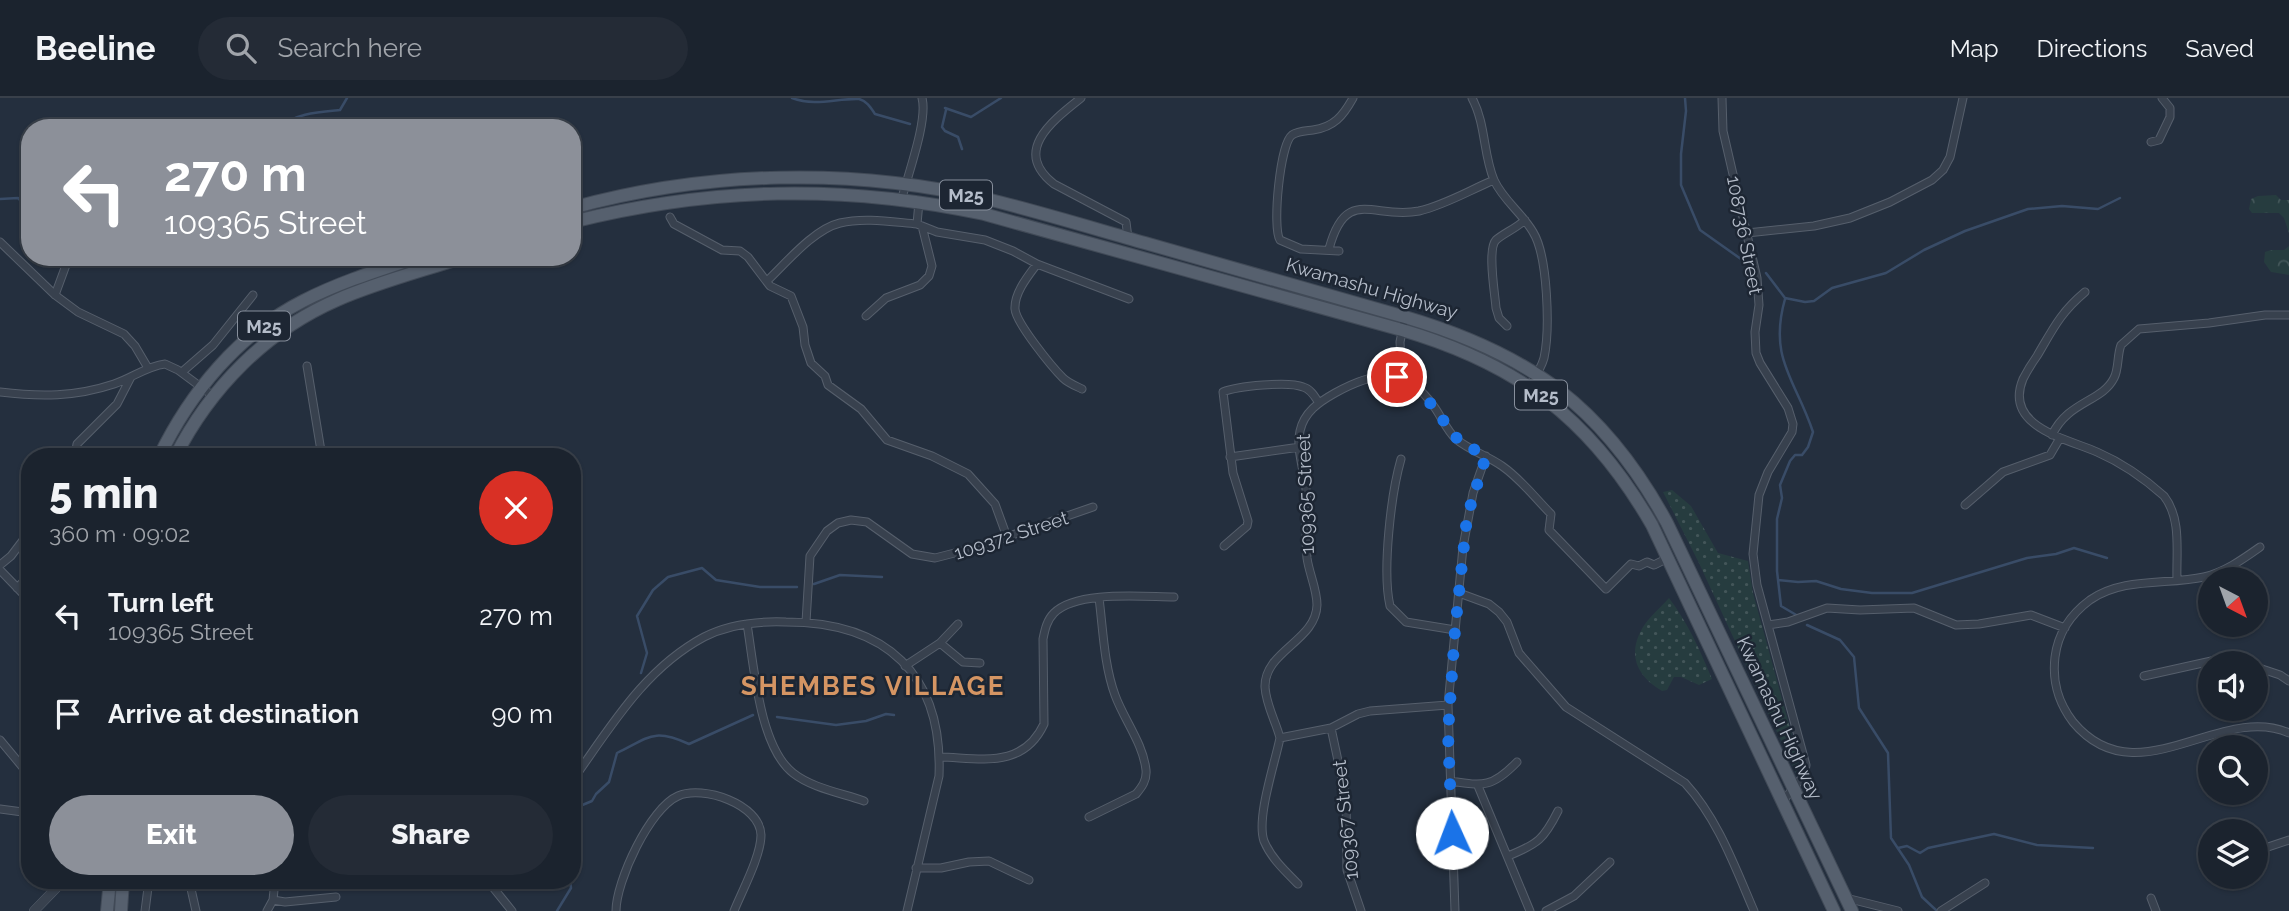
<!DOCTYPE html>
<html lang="en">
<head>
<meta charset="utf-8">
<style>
	body { margin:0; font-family:Raleway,sans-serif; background:#242b36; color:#f1f3f6; height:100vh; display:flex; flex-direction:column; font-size:26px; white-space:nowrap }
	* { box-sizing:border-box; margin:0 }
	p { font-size:23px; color:#a0a4aa }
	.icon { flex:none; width:38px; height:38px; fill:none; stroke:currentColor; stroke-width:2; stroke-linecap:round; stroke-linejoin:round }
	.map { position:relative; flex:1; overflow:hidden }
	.drawer { position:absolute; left:21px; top:350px; width:560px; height:441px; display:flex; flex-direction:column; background:#1b232e; border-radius:28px; box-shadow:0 2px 5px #0004,0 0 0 2px #39404a }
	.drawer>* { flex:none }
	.banner { position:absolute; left:21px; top:21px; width:560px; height:147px; border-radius:28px; box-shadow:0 2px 5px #0004,0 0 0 2px #39404a; background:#8c9099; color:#fff; overflow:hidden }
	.needle { width:46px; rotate:139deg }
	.controls { position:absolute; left:2198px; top:469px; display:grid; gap:14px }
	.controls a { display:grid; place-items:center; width:70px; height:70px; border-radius:50%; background:#1b232e; box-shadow:0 2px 5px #0004,0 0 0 2px #39404a; font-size:35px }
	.pin { position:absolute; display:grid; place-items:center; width:60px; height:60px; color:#fff; margin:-30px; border:4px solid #fff; border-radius:50%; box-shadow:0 2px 7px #0007 }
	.me { position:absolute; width:77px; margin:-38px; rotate:358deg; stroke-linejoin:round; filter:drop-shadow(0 0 5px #0008) }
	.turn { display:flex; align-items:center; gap:24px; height:147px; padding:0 28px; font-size:32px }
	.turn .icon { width:91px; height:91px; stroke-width:2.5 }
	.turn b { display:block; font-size:49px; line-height:60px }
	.round { display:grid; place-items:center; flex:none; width:74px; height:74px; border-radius:37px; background:#242b36 }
	.summary { display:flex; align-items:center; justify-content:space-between; height:119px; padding:0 28px }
	h1 { font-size:42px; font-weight:800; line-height:52px }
	.action { display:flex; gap:14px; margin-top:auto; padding:14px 28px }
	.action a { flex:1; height:80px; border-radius:42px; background:#8c9099; color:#fff; font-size:28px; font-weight:800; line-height:80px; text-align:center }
	.action a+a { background:#242b36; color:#f1f3f6 }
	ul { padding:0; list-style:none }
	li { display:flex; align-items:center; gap:21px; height:98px; padding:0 28px }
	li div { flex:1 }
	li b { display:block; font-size:26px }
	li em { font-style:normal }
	header { display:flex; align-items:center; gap:42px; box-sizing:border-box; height:98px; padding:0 35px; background:#1b232e; border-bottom:2px solid #39404a }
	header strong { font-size:33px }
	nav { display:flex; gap:38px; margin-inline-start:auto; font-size:24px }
	.search { width:490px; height:63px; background:#242b36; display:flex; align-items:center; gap:18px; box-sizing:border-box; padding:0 24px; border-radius:38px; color:#a0a4aa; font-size:26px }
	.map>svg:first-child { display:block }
	.grass { fill:url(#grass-dots) }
	.forest { fill:url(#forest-crowns) }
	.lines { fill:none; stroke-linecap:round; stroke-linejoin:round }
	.stream { stroke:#394c67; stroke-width:2.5 }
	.minor-casing { stroke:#565f6c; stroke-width:9 }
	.tertiary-casing { stroke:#565f6c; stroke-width:10 }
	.primary-casing { stroke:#414a57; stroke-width:14 }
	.minor { stroke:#38414e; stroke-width:7 }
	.tertiary { stroke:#38414e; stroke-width:9 }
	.primary { stroke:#56606e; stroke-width:12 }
	.route { stroke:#1a73e8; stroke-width:12; stroke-dasharray:0 21.6 }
	.labels { text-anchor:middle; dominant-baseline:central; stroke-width:5; stroke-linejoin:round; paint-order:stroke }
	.shield { fill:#1d2633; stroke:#878f9c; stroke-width:2 }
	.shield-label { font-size:18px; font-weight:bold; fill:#b4bcc9 }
	.street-label { font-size:19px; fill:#b4bcc9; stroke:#1d2633 }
	.district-label { font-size:26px; font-weight:bold; letter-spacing:2px; fill:#d59563; stroke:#1d2633 }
</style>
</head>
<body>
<header>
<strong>Beeline</strong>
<div class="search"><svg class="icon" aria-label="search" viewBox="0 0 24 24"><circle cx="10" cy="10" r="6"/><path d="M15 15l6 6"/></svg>Search here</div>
<nav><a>Map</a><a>Directions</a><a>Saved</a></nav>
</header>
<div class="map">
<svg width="2289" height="813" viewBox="0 0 2289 813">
	<defs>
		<pattern id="grass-dots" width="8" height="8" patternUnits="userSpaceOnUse" patternTransform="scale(1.75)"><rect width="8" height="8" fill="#263c3f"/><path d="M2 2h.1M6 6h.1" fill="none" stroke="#435659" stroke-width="1.8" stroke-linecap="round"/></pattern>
		<pattern id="forest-crowns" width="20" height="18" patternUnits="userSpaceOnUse" patternTransform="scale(1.75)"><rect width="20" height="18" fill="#263c3f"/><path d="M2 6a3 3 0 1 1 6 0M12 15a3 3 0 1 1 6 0" fill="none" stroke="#435659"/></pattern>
	</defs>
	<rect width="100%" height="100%" fill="#242f3e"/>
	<path class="grass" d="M1672,392L1691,408L1718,455L1748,463L1753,495L1799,663L1796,675L1698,463L1663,394Z
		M1669,500C1688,525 1700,552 1712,581L1699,587L1681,579H1674L1667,592L1662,593C1636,578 1627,556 1643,529C1650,518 1660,510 1669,500Z"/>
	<path class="forest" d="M2276,97L2281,102H2289V135L2284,120L2279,115H2252L2249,111L2251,101L2258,98Z
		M2289,148V177L2271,174L2264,164L2265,154L2271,152H2284Z"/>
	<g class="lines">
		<path class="stream" d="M792,0C816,9 837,0 859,1C867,3 871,10 875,16L910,26
			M1685,0L1686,13L1681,56V87L1700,132L1748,166
			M945,10L971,19L1001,0
			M946,12L942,29L945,33L958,39L962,51
			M279,30C295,15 319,14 340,12L347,0
			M0,101L18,100L30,112
			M1766,175L1785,200L1805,204L1814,203L1832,190L1886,175L1924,152L1965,133L2028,111L2062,108L2098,111L2120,100
			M1785,201C1768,261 1796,282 1813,334L1808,349L1802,357H1795L1790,363L1780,387L1782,400L1777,421V473L1781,508L1798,518
			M1778,482L1798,484L1816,483L1841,491L1872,495H1912L2027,460L2056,456L2074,450L2107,460
			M814,486L840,477L882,479
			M1807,527L1840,542L1854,559L1859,610L1888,655L1891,740L1909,767L1922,799L1937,813
			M641,575L647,555L637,518L653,492L668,479L702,470L716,482L760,489H797
			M777,619L836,627L866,623L886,616L894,617
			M572,724L580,708L592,703L596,696L609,684L617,655C650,639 653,630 689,646L753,617
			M1898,750L1907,748L1920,755L1928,750L1994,736L2037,747L2093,750
			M557,813L571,790L570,782"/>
		<g class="minor-casing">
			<path id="minor" d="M1081,0C1052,23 1012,53 1054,86L1126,124L1128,140
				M1472,0C1486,26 1483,56 1494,82C1503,102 1522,115 1533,134C1548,158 1550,232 1544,260C1541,271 1535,279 1529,288
				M1722,0L1723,33L1757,180L1759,207L1755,234L1756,255L1760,265L1788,310L1793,326L1792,334L1768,374L1759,397L1753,456L1757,487L1806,667L1804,677L1783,703
				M2151,44L2159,42L2170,19V10L2162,0
				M902,100C908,76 928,22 922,0
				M919,104L917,126L937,134L985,142L1013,153L1037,166L1129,201
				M670,119L674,126L722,152L740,153L748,159L770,188L791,198L803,229L805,247L811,265L825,278L828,287L861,311L887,342L932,358L968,376L995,406L1007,439
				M1747,135L1814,128L1850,120L1890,104L1932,82L1943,72L1950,59L1963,0
				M0,144L55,197L78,214L124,236L135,248L148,270
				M1329,151C1346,87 1374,122 1419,113C1445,107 1470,92 1494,82
				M1339,153L1301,151L1280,142C1272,130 1280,46 1292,37C1298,33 1306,33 1313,32C1334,29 1343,18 1353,0
				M1037,166C1028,178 1014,195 1015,211C1016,225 1052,269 1063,280C1068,285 1076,288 1082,291
				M767,183C786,165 814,131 840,125C864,119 893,124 917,126
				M2085,194C2060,215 2053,231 2037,258C2032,265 2027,273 2023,281C2003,329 2068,341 2097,354C2120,364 2145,381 2164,398C2182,421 2176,455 2177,482
				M55,197L69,159
				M866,218L886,200L920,187L929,178L932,168L922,128
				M1507,228L1499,220L1496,210C1495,196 1487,151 1496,142C1504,135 1515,131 1525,122
				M307,268L322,359
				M182,274L213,247L253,197
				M1402,280L1400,244L1405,219
				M0,294C40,299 75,299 114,286C132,280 147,268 165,266L178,272L213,298
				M2052,337C2068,303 2102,304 2114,280C2119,271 2117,257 2121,247L2139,231L2209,225L2265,217H2289
				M75,359L77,346L117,306L131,279
				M1230,359L1300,349
				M1401,361C1391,396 1382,473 1390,508L1406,524L1455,532
				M1965,407L2003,374L2050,357L2060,340
				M1224,448L1247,428L1248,423L1233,375L1223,294C1237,288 1289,283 1303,289C1311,291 1315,299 1319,305
				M2260,449C2243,461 2225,474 2204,479C2167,487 2123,479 2090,502C2071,516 2058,535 2055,559C2052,584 2058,604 2073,624C2137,701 2220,604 2289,635
				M0,467L11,458L30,433
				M0,472L30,503
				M17,490L30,477
				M1459,495L1489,506L1499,514L1507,524L1519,555L1566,609L1685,685C1718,721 1735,769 1754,813
				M806,524L810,458L827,433L838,425L851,422L867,424L912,456L935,460L978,449L1093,409
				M747,526C754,567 759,648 793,675C812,690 841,695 864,703
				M1768,527L1788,524L1827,510L1860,512L1914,510L1956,527L1979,526L2031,517L2065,530
				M940,545L963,564L980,565
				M905,568L940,545L958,526
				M2256,569L2280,577L2289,583
				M2144,578L2216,562L2244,565
				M1331,630L1346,700L1347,772L1361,813
				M1280,640C1276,624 1266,607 1265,589C1264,553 1316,543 1317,507C1317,491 1309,475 1307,460C1305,437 1307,414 1306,391C1304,372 1296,351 1300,333C1304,314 1319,304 1335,295C1375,273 1406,267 1435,310C1442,320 1447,333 1456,341C1469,352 1488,358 1502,368C1521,381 1535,400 1551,416L1549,432L1606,491L1631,466L1639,468L1647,464L1654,467L1668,460
				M0,642L30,678
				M940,659C981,660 1023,671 1044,626L1043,541C1045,531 1047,522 1054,515C1077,492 1144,499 1174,499
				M572,683C610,630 644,571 704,539C729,526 759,523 786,524C886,524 943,576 939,678L907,813
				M1450,683C1483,688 1492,690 1517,664
				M1478,688L1530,813
				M0,711L30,715
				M1089,719L1136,696C1142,689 1147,682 1146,672C1143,645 1124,622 1115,597C1104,567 1103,531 1099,500
				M2256,753L2289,742
				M1508,758C1538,746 1544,741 1558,713
				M916,770H941L969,764L989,763L1029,782
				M189,782L196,813
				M487,782L512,813
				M1298,786C1285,773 1271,760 1264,743C1256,720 1275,665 1280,640L1331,630L1358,616L1370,613L1448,607
				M1846,800L1898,813
				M2151,800L2156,813
				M273,802L285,804L336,799
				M145,813L149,782
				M267,813L273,802L275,782
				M616,813C616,783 650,710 678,698C703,687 760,706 761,737C761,758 742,793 734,813
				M1455,813L1448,607L1463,449L1473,395L1486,358
				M1546,813L1574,798L1610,764
				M1941,813L1985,785"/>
		</g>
		<g class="tertiary-casing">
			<path id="tertiary" d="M34,813L64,782"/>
		</g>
		<g class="primary-casing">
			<path id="primary" d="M572,110C706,73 852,69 987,101C1040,114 1092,130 1145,145C1232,170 1319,194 1405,219C1530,256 1604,309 1667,425L1852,813
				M572,124C712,89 843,86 984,116L1402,232C1518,266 1591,321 1652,427L1834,813
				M159,359C190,295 238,236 303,203C340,184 379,172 418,159
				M175,359C210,290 266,233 337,202C378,184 422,173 464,159
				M107,813L110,782
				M121,813L123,782"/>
		</g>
		<use href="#minor" class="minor"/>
		<use href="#tertiary" class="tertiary"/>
		<use href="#primary" class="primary"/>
	</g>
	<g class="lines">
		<path class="route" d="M1397,279L1421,293L1459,343L1486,358L1467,419L1455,532L1448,635L1452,735"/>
	</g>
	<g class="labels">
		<g class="shield">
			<rect x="940" y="82.5" width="52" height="29" rx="5"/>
			<rect x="238" y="213.5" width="52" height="29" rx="5"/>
			<rect x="1515" y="282.5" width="52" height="29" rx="5"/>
		</g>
		<g class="shield-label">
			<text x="966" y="97">M25</text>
			<text x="264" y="228">M25</text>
			<text x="1541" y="297">M25</text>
		</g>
		<g class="street-label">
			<text transform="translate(1745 137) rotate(79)">108736 Street</text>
			<text transform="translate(1372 190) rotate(16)">Kwamashu Highway</text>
			<text transform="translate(1305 396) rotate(-92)">109365 Street</text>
			<text transform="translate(1011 437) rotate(-18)">109372 Street</text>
			<text transform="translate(1780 620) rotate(65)">Kwamashu Highway</text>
			<text transform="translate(1345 722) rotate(-96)">109367 Street</text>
		</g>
		<g class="district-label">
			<text x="873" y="588">SHEMBES VILLAGE</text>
		</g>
	</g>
</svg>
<div class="controls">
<a><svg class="needle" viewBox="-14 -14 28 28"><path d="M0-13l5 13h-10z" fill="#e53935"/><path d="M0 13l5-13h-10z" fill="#a0a4aa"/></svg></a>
<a><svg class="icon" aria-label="sound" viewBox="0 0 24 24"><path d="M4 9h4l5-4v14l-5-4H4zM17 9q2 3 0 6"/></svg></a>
<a><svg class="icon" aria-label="search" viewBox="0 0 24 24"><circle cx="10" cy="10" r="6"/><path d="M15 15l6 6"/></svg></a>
<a><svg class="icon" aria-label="layers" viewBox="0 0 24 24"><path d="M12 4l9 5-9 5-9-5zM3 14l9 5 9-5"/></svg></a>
</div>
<div class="pin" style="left:1397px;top:279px;background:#d93025"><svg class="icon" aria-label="arrive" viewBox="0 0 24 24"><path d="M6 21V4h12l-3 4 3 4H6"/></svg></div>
<svg class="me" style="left:1452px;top:735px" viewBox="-20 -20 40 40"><circle r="19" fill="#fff"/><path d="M0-13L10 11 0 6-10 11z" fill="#1a73e8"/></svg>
<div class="banner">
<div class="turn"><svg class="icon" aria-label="left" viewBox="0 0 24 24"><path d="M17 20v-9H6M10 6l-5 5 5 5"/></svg><div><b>270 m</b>109365 Street</div></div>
</div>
<section class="drawer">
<div class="summary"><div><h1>5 min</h1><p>360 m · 09:02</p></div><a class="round" style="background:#d93025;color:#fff"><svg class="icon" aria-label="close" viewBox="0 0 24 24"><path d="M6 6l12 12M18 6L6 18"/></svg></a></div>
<ul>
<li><svg class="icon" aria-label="left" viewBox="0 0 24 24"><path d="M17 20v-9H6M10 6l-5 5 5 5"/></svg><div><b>Turn left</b><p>109365 Street</p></div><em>270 m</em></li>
<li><svg class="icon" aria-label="arrive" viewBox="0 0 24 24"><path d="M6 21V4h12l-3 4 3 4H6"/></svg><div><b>Arrive at destination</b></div><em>90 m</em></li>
</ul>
<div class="action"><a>Exit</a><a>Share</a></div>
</section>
</div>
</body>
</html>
